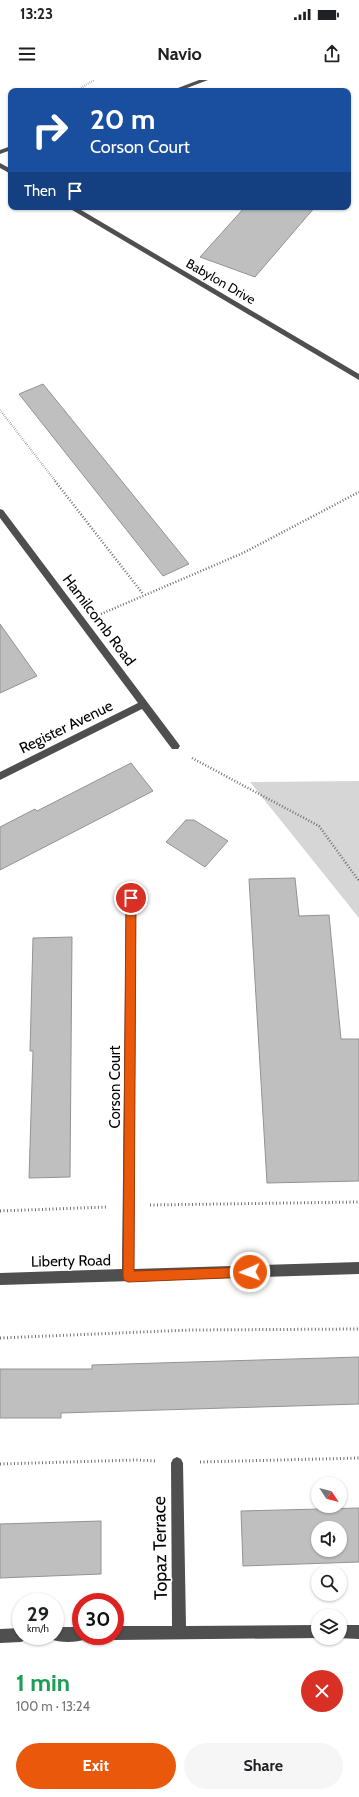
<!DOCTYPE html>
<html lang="en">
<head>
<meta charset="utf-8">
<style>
	body { margin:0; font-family:Cabin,sans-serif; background:#f6f6f6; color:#202124; height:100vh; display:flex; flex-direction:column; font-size:15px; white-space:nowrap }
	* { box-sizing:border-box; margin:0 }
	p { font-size:13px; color:#757577 }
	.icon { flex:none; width:22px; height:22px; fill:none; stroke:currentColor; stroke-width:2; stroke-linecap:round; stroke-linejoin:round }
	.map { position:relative; height:1577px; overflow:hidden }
	.side { display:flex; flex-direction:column; background:#fff; flex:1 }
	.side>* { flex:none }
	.top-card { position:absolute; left:8px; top:8px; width:343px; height:122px; border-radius:8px; box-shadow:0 1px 3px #0004; background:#1a4fa0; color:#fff; overflow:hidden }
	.needle { width:26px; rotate:126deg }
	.fabs { position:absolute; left:311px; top:1397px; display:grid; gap:8px }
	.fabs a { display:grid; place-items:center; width:36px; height:36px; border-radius:50%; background:#fff; box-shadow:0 1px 3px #0004; font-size:20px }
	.speed { position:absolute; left:12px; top:1513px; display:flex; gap:8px; font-size:20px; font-weight:700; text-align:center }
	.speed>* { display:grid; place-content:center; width:52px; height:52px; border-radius:50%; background:#fff; box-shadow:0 1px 3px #0004; line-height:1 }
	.speed small { font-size:10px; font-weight:400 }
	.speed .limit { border:6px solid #d22; background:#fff; color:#111 }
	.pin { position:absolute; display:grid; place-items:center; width:34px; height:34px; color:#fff; margin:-17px; border:2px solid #fff; border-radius:50%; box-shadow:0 1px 4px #0007 }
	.me { position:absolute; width:44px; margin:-22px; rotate:268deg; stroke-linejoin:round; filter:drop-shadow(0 0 3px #0008) }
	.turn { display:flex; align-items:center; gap:14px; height:84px; padding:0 16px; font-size:18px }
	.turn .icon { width:52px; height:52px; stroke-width:2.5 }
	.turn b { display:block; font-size:28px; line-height:34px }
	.then { display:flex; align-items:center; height:38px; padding:0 16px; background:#0003; gap:8px; font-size:15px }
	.round { display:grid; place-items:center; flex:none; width:42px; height:42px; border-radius:21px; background:#f6f6f6 }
	.headline { display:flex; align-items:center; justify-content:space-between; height:68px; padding:0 16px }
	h1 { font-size:24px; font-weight:700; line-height:30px; color:#1e9e55 }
	.action { display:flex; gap:8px; margin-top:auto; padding:8px 16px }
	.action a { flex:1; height:46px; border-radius:24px; background:#ea580c; color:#fff; font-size:16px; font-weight:700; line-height:46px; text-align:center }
	.action a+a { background:#f6f6f6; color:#202124 }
	.status { display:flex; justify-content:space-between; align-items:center; height:28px; padding:0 20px; background:#fff; direction:ltr }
	.status svg { height:11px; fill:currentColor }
	header { display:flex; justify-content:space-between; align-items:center; height:52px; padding:0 16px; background:#fff; font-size:18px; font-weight:700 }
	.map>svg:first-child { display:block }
	.green { fill:#d6d6d6 }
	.building { fill:#bfbfbf; stroke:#939393; fill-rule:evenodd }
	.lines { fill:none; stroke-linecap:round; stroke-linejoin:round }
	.path-far2 { stroke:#717171; stroke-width:2; stroke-dasharray:0.5 1.5; stroke-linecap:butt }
	.path-far1 { stroke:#717171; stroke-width:2.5; stroke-dasharray:1 2; stroke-linecap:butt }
	.path { stroke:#717171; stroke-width:3; stroke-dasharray:1 2.5; stroke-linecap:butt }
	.minor { fill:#4f4f4f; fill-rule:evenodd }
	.route { fill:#ea580c; stroke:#983908 }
	.labels { text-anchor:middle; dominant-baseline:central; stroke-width:3; stroke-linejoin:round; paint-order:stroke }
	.far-street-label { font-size:13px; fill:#000; stroke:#fff }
	.street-label { font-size:15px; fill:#000; stroke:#fff }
	.near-street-label { font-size:18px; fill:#000; stroke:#fff }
</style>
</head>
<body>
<div class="status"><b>13:23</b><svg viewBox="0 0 49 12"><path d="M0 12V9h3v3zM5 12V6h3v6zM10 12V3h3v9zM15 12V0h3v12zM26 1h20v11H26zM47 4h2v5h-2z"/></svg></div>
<header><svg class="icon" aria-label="menu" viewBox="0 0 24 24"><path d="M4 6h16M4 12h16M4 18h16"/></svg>Navio<svg class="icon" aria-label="share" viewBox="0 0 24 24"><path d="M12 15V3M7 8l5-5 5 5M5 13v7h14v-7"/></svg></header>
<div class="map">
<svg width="359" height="1577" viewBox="0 0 359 1577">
	<rect width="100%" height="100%" fill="#fff"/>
	<path class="green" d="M359,701V838L250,702Z"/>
	<path class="building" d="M245,127H315L255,197L200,177Z
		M43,304L189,484L163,496L19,314Z
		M0,544L37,596L0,613Z
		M131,683L153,711L0,790V747L35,729L37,731Z
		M186,740H194L228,761L205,787L166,762Z
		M295,798L299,836L329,835L341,959H359V1101L267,1103L249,799Z
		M72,857L70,1097L29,1098L33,971H30L33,858Z
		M359,1277V1324L61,1333V1338H0V1289H92V1285Z
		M359,1428V1482L243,1486L241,1431ZM318,1448H340V1470H318Z
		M101,1441V1494L0,1498V1444Z"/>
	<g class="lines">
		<path class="path-far2" d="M76,11L94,0
			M0,330L56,402"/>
		<path class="path-far1" d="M55,401L143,514
			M101,534L243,473L359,412
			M192,678L319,746L359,801"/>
		<path class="path" d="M150,1125L359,1122
			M0,1131L107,1127
			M0,1258L190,1250L359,1249
			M200,1382L359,1378
			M0,1384L135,1380L157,1381"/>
		<path class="minor" d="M199,0H208L179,11H170Z
			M11,66V70L0,74V70Z
			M0,83L11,89V94L0,88Z
			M67,127H76L359,294V300Z
			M0,429L3,430L178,663L180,666L178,669H172L142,629L0,700V692L138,623L0,438Z
			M131,814L135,815L136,818L134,1189L359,1182V1194L0,1205V1193L122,1189L126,818L127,815Z
			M177,1377L181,1379L183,1383L186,1546L318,1545V1558H320L115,1560L110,1558V1556H115V1546H172L171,1383L173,1379Z
			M340,1545H359V1559L338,1558H340Z
			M55,1547H81V1556H87L86,1559C77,1563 59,1563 50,1559L49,1556H55Z
			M21,1548V1556H27L26,1560L21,1562L0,1563V1549Z"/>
	</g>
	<path class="route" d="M131,814L136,818L134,1191L250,1187L254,1188L255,1192L254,1196L250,1197L128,1202L124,1200L123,1196L126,818Z"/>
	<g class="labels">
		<g class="far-street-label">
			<text transform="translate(221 201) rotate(30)">Babylon Drive</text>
		</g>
		<g class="street-label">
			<text transform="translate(99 540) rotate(53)">Hamilcomb Road</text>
			<text transform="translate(66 647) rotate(-26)">Register Avenue</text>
			<text transform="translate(115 1007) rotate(-90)">Corson Court</text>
			<text transform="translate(71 1181) rotate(-1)">Liberty Road</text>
		</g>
		<g class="near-street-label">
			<text transform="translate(160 1468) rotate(-91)">Topaz Terrace</text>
		</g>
	</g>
</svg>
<div class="fabs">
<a><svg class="needle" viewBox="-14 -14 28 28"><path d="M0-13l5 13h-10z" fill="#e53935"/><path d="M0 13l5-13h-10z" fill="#757577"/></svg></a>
<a><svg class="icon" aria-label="sound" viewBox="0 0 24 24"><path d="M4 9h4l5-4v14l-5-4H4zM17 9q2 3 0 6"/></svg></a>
<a><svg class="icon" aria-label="search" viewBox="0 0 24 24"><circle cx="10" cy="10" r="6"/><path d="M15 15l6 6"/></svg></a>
<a><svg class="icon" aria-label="layers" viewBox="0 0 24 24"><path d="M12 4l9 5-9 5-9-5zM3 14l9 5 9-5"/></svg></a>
</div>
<div class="speed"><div>29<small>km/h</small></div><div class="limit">30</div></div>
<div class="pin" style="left:131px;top:818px;background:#d93025"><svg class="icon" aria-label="arrive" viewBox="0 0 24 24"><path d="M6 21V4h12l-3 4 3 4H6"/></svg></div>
<svg class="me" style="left:250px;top:1192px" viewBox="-20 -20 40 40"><circle r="17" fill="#ea580c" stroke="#fff" stroke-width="3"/><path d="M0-11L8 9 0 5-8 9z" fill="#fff"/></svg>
<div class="top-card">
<div class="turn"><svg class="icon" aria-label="right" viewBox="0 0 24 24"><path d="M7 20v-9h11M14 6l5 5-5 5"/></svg><div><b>20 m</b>Corson Court</div></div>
<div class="then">Then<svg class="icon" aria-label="arrive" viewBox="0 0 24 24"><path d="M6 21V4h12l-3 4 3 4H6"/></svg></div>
</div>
</div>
<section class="side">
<div class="headline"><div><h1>1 min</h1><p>100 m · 13:24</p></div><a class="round" style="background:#d93025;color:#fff"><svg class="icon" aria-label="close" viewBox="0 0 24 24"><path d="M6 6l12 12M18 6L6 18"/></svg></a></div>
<div class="action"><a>Exit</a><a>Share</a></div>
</section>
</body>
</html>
